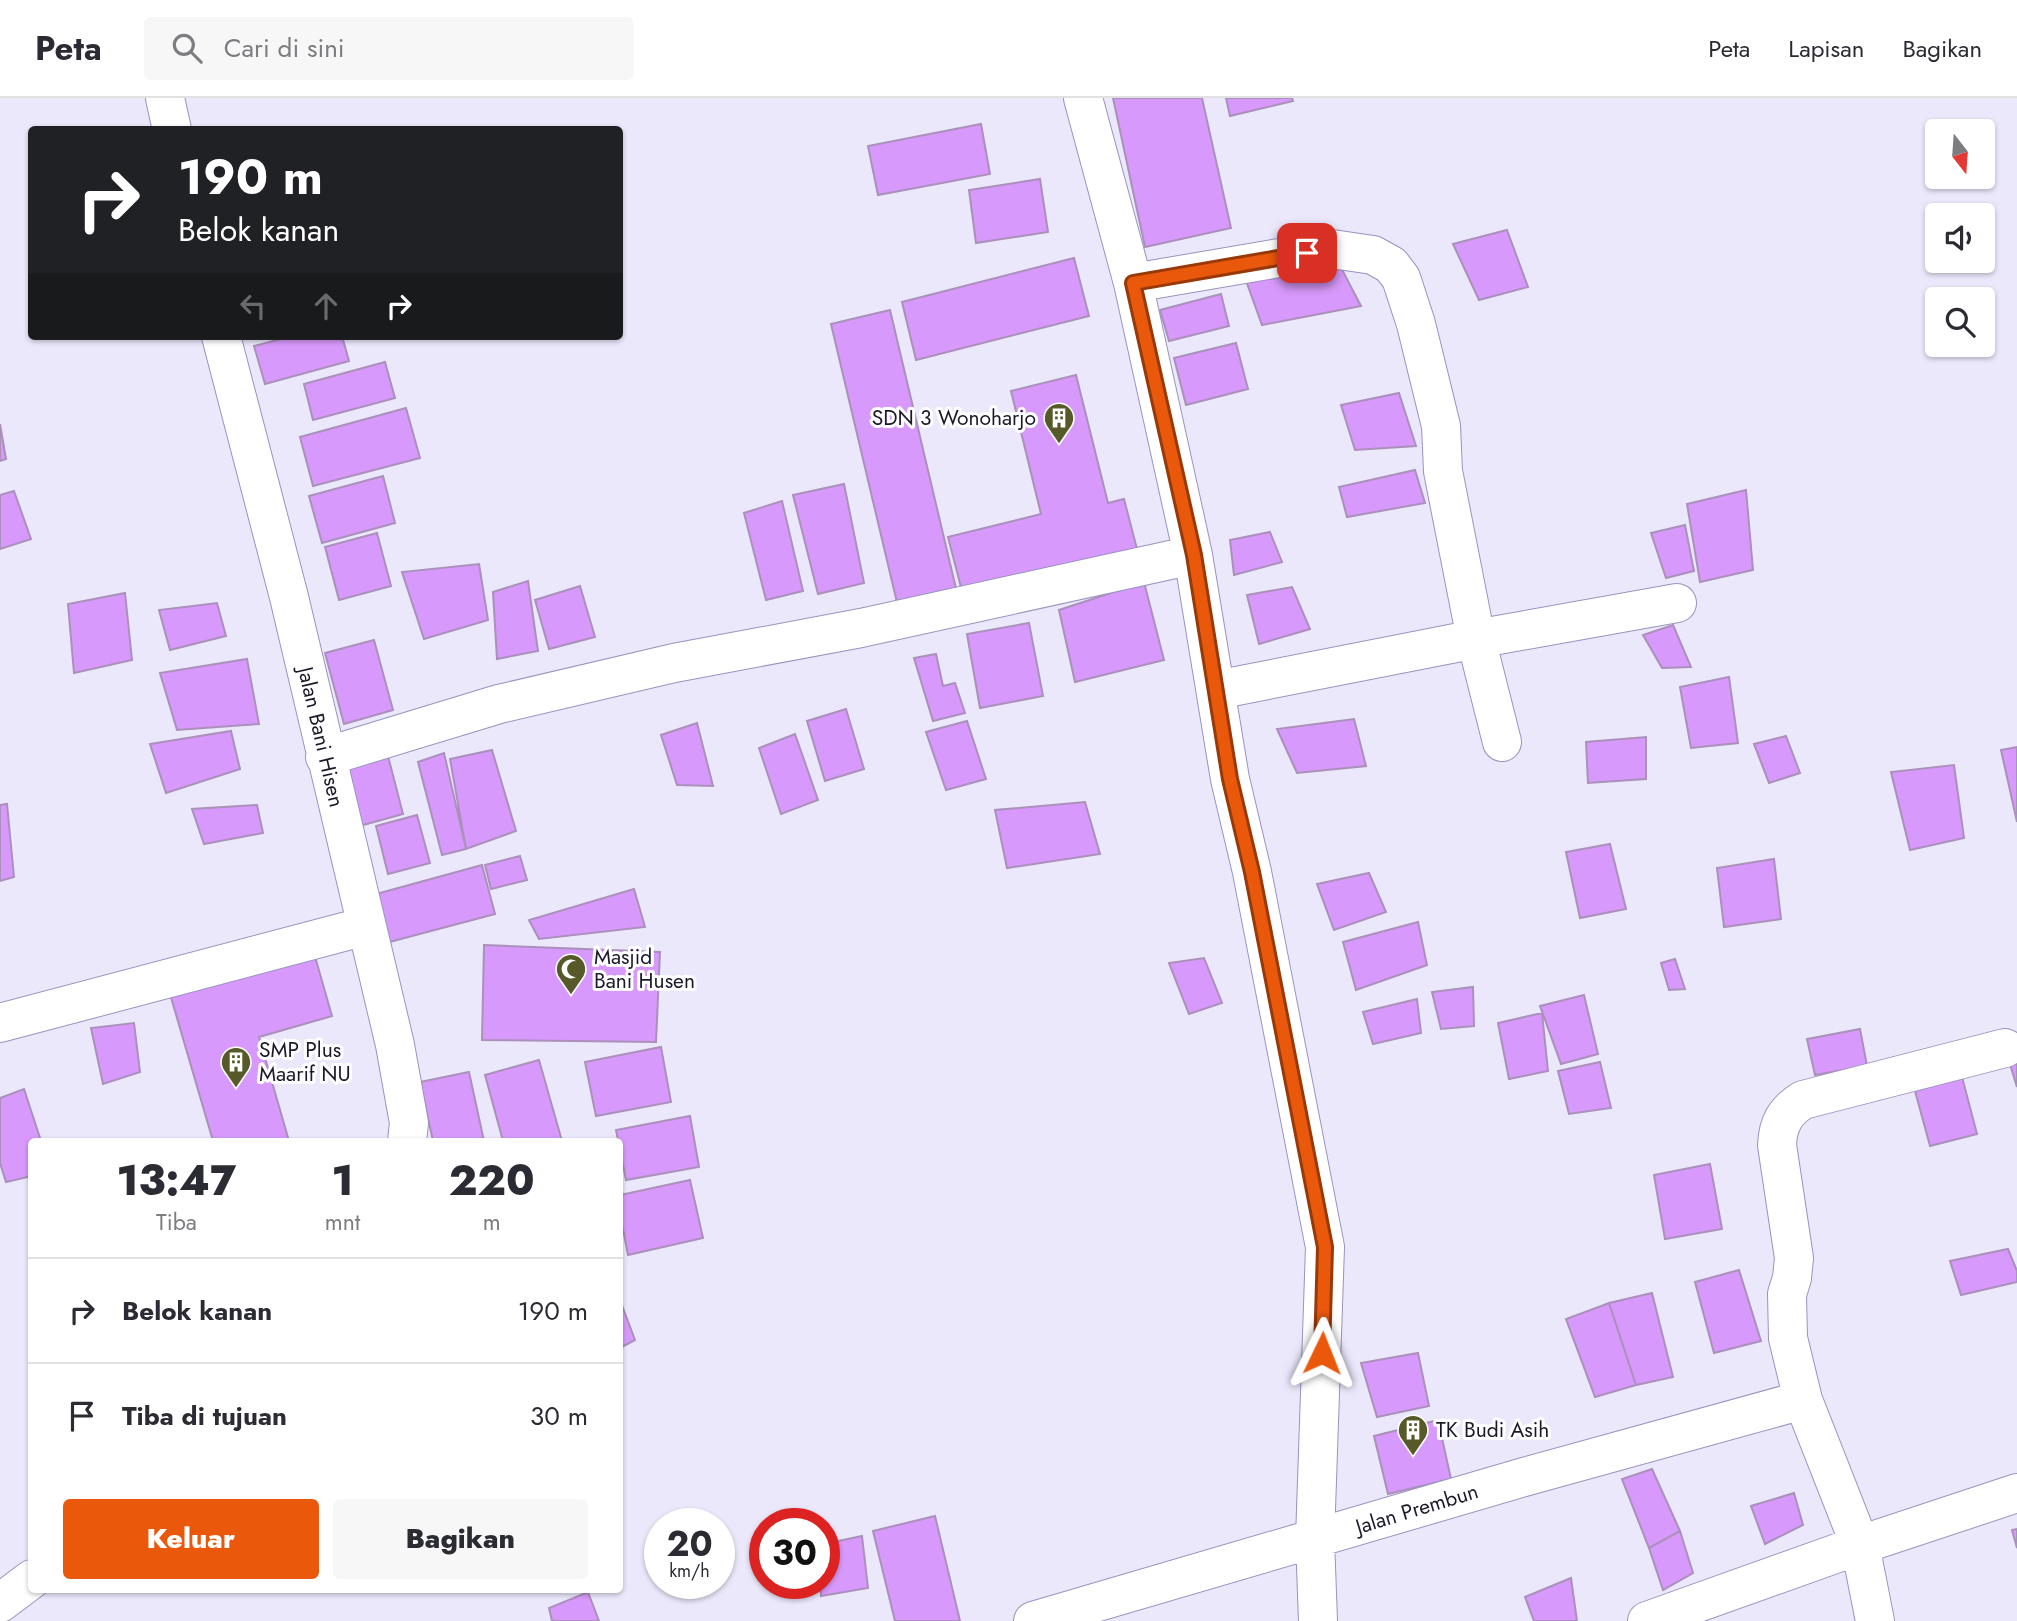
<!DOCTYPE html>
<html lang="id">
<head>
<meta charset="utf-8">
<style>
	body { margin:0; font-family:Jost,sans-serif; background:#f7f7f7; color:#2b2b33; height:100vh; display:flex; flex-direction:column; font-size:26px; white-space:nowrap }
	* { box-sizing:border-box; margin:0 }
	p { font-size:23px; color:#7c7c81 }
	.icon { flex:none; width:38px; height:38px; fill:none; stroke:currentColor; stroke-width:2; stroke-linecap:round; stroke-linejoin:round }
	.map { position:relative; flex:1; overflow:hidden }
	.sheet { position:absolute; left:28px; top:1040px; width:595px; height:455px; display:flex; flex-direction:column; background:#fff; border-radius:7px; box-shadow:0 2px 5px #0004 }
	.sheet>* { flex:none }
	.top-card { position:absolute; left:28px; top:28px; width:595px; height:214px; border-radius:7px; box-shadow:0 2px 5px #0004; background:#202124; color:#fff; overflow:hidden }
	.needle { width:46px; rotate:163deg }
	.buttons { position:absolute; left:1925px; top:21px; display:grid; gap:14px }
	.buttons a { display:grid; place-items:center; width:70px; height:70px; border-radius:7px; background:#fff; box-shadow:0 2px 5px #0004; font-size:35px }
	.speed { position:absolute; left:644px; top:1410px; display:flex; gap:14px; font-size:35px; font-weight:700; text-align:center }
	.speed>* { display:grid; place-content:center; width:91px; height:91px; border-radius:50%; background:#fff; box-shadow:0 2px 5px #0004; line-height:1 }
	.speed small { font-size:18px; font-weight:400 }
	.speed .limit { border:10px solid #d22; background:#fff; color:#111 }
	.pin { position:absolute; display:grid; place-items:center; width:60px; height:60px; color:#fff; margin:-30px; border-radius:14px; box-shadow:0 4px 10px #0006 }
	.me { position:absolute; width:77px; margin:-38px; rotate:2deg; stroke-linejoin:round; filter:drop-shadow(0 0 5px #0008) }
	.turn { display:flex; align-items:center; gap:24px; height:147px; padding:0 35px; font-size:32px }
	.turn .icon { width:91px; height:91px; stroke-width:2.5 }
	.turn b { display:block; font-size:49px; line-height:60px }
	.lanes { display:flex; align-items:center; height:66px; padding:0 35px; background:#0003; justify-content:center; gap:35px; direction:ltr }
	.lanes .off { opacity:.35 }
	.eta { display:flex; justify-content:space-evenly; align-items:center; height:119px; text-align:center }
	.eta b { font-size:42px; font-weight:800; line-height:49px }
	.primary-button { display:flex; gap:14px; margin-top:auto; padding:14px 35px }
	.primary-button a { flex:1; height:80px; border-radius:7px; background:#ea580c; color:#fff; font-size:28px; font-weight:800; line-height:80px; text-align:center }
	.primary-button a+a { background:#f7f7f7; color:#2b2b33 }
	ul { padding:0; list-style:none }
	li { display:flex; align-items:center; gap:21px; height:105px; padding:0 35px; border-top:2px solid #e1e1e2 }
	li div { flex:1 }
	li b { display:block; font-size:26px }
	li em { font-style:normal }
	header { display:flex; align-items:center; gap:42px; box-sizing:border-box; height:98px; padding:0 35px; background:#fff; border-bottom:2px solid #e1e1e2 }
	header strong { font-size:33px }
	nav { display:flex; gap:38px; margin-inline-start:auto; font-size:24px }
	.search { width:490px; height:63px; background:#f7f7f7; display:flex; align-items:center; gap:18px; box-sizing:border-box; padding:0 24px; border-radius:7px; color:#7c7c81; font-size:26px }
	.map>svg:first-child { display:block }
	.building { fill:#d799fb; stroke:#aa90ba; stroke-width:2 }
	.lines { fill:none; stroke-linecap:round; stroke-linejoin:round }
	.street-casing { stroke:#9a92c0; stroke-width:40 }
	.street { stroke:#fff; stroke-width:38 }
	.route-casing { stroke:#983908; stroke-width:18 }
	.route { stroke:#ea580c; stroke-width:12 }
	.labels { text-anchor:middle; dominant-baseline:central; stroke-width:6; stroke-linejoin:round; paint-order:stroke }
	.poi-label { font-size:21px; fill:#1b182a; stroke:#fff; text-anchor:start }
	.street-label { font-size:21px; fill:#1b182a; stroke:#fff }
</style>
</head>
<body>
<header>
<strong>Peta</strong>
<div class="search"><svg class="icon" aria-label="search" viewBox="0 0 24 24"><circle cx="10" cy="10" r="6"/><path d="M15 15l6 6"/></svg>Cari di sini</div>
<nav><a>Peta</a><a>Lapisan</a><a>Bagikan</a></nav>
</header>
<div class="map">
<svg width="2017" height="1523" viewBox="0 0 2017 1523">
	<rect width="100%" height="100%" fill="#ebe8fc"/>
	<path class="building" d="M1113,0H1202L1231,130L1145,149Z
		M1226,0H1292L1293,3L1230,18Z
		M981,26L990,76L878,97L868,48Z
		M1040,81L1048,134L976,145L969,92Z
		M1507,132L1528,189L1479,202L1453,146Z
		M1074,160L1089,218L916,262L902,204Z
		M1337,162L1361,208L1262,227L1244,177Z
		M1221,196L1229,228L1169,243L1160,212Z
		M890,212L958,499L899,513L831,226Z
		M292,238H342L349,263L265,286L254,248Z
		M1236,245L1248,291L1186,307L1174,260Z
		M385,264L395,300L313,322L304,286Z
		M1076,277L1108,405L1124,401L1138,455L963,497L948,439L1041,416L1011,293Z
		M1399,295L1416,348L1355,352L1341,307Z
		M406,310L420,360L313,388L300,339Z
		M0,326L6,361L0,363Z
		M1415,372L1425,405L1347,419L1339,389Z
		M383,378L395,425L322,445L309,398Z
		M844,386L864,485L818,496L793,397Z
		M1746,392L1753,472L1700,484L1687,406Z
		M14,393L31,441L0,451V397Z
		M782,403L803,493L766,502L744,415Z
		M1685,427L1694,473L1666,480L1651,435Z
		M1270,434L1282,464L1234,477L1230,442Z
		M377,435L391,488L339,502L325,449Z
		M479,466L488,522L424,541L402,474Z
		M528,483L538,553L497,561L493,494Z
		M1144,484L1164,562L1075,584L1059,512Z
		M580,488L595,539L549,551L535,502Z
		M1292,489L1310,531L1259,546L1247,497Z
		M125,495L132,562L74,575L68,506Z
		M217,505L226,538L170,552L159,512Z
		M1029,525L1043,598L980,610L967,536Z
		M1673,527L1691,569L1662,570L1643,537Z
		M374,542L393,612L344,626L325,555Z
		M936,556L943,588L955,585L965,615L933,623L914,560Z
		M247,561L259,626L177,632L160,575Z
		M1729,579L1738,645L1691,650L1680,589Z
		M846,611L864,671L825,683L807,623Z
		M1354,621L1366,668L1297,675L1277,631Z
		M967,623L986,681L946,692L926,634Z
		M697,625L713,688L677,687L661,637Z
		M231,633L240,671L166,695L150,646Z
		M795,636L818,702L781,716L759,650Z
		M1786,638L1800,675L1769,685L1754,646Z
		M1646,639V681L1588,685L1586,644Z
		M2017,649V724L2001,652Z
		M492,652L516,733L466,751L450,661Z
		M444,655L466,751L442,757L418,664Z
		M388,658L403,716L356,729L340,671Z
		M1954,667L1964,740L1910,752L1891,674Z
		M1085,704L1100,756L1007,770L995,712Z
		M7,706L14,779L0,783V707Z
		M257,707L263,735L204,746L192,711Z
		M417,717L430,765L388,776L376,728Z
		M1610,746L1626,811L1580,820L1566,754Z
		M520,758L527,782L491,791L485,767Z
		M1774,761L1781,821L1724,829L1717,770Z
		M482,767L495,816L382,846L369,798Z
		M1369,775L1386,814L1334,832L1317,786Z
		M634,791L645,829L539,841L529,822Z
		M1418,824L1427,867L1356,892L1343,844Z
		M484,847L660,854L656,944L482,942Z
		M314,855L332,918L259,939L289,1043H213L170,896Z
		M1204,860L1222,905L1189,916L1169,865Z
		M1675,861L1685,891L1669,892L1661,865Z
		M1473,889L1474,928L1441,931L1432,894Z
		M1584,897L1598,956L1561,966L1540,908Z
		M1417,901L1421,935L1373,946L1363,914Z
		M1542,915L1548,973L1509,981L1498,925Z
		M134,925L140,974L103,986L91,930Z
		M1860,931L1867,968L1815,977L1807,941Z
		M661,949L671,1004L596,1018L585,964Z
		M2017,958V989L2008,960Z
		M539,962L562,1043H503L485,977Z
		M1600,964L1611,1010L1569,1016L1558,973Z
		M469,974L484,1043H433L420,984Z
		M1962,979L1977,1036L1930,1048L1915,993Z
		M24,991L41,1043H32V1078L6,1084L0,1065V1000Z
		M690,1018L699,1069L626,1082L616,1032Z
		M1710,1066L1722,1131L1665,1141L1654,1077Z
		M690,1082L703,1140L628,1157L620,1116V1097Z
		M2008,1151L2017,1173V1184L1961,1197L1950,1163Z
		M1739,1172L1761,1243L1714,1255L1695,1184Z
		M1652,1195L1673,1279L1636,1287L1609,1205Z
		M620,1202L635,1242L620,1250Z
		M1609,1205L1636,1287L1595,1299L1566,1221Z
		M1418,1255L1429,1308L1377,1319L1361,1265Z
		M1438,1322L1451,1381L1388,1396L1374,1338Z
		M1652,1371L1680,1433L1649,1450L1622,1381Z
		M1794,1395L1803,1427L1765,1446L1751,1408Z
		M935,1418L960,1523H895L873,1433Z
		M2017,1431V1450L2012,1432Z
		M1680,1433L1693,1475L1663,1492L1649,1450Z
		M862,1438L868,1490L821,1498L820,1486H824V1446Z
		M1571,1480L1577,1523H1534L1525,1499Z
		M588,1494L599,1523H552L549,1510Z"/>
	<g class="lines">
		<g class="street-casing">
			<path id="street" d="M165,0L172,32
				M1083,0L1133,185L1193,457L1230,681L1252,774L1325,1149L1315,1441L1318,1523
				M1133,185L1332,151L1373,157L1391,167L1401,180L1416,226L1441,328L1443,373L1476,541L1502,644
				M221,238L289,499L395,947L409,1025L407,1043
				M1216,592L1476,541L1677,505
				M325,659L499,606L674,565L861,530L1193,457
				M0,925L366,828
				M0,1505L32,1481
				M1033,1523L1524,1379L1803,1302
				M1647,1523L1860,1447L2017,1395
				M1875,1523L1860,1447L1803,1302L1788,1240L1787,1196L1792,1180L1794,1160L1777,1047C1778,1026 1785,1013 1803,1002L2005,950"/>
		</g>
		<use href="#street" class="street"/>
	</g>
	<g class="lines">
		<g class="route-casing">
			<path id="route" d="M1307,155L1133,185L1194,457L1230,681L1252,774L1325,1149L1322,1255"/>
		</g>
		<use href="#route" class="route"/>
	</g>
	<defs>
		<g id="building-pin" transform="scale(1.575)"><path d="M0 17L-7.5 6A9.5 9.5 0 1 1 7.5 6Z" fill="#575a28" stroke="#fff"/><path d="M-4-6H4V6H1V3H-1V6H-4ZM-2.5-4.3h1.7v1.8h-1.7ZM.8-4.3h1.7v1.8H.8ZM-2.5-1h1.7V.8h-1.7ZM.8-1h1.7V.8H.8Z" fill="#fff"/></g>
		<g id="mosque-pin" transform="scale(1.575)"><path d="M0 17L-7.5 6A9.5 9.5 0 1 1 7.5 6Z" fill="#575a28" stroke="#fff"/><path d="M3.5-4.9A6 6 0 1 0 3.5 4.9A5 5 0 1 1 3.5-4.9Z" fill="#fff"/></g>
	</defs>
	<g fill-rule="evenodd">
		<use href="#building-pin" x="1059" y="320"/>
		<use href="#mosque-pin" x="571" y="871"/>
		<use href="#building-pin" x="236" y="964"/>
		<use href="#building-pin" x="1413" y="1332"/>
	</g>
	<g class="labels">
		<g class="poi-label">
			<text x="1036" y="320" text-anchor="end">SDN 3 Wonoharjo</text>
			<text x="594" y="859">Masjid<tspan x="594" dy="24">Bani Husen</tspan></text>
			<text x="259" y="952">SMP Plus<tspan x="259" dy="24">Maarif NU</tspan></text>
			<text x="1436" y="1332">TK Budi Asih</text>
		</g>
		<g class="street-label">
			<text transform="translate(321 639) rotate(77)">Jalan Bani Hisen</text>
			<text transform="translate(1417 1411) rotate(-17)">Jalan Prembun</text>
		</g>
	</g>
</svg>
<div class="buttons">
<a><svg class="needle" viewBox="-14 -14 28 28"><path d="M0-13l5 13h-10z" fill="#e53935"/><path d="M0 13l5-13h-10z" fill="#7c7c81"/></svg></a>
<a><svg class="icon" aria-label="sound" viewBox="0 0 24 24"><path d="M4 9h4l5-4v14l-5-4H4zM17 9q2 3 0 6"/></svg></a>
<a><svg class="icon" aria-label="search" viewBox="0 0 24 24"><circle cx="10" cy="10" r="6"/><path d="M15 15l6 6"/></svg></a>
</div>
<div class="speed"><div>20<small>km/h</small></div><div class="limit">30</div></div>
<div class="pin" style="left:1307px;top:155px;background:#d93025"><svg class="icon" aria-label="arrive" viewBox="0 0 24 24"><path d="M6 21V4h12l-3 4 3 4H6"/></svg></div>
<svg class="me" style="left:1322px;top:1255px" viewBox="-20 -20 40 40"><path d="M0-17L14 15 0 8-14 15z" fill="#ea580c" stroke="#fff" stroke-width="4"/></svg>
<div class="top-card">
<div class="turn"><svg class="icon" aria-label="right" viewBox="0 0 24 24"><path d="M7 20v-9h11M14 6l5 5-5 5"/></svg><div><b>190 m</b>Belok kanan</div></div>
<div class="lanes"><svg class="icon off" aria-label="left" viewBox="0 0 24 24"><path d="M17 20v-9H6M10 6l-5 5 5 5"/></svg><svg class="icon off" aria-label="ahead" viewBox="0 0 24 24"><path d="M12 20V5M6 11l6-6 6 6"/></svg><svg class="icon" aria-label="right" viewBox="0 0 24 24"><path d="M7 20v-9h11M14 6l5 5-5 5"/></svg></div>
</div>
<section class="sheet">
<div class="eta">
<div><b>13:47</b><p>Tiba</p></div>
<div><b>1</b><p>mnt</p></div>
<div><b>220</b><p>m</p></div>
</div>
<ul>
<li><svg class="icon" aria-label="right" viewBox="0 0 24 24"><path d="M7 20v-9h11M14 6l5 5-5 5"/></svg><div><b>Belok kanan</b></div><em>190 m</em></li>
<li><svg class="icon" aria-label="arrive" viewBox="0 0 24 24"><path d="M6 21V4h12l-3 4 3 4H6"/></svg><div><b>Tiba di tujuan</b></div><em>30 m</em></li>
</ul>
<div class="primary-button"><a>Keluar</a><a>Bagikan</a></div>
</section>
</div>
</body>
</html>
